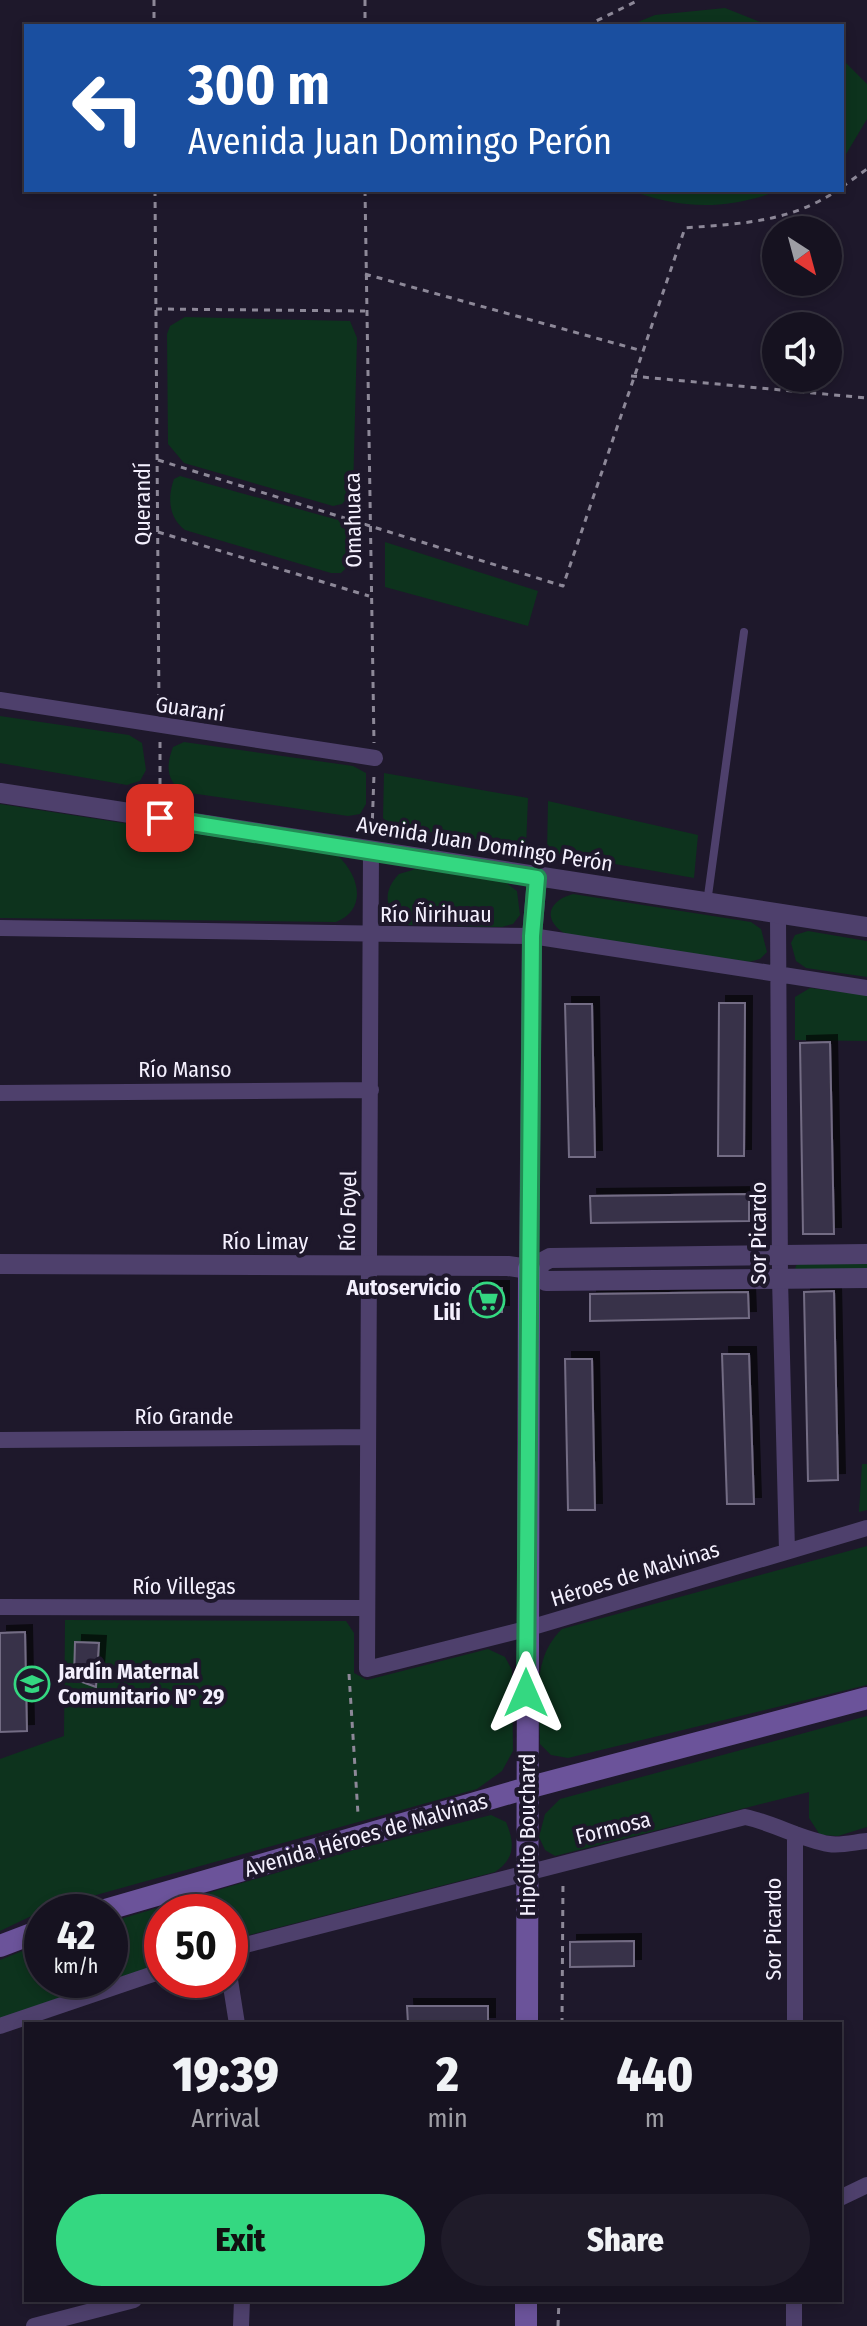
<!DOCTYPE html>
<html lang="en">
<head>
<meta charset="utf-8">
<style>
	body { margin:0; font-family:"Fira Sans Condensed",sans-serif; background:#1f1b29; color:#f1f3f6; height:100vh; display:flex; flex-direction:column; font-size:30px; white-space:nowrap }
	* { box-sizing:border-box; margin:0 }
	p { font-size:26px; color:#9e9ea5 }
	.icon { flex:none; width:44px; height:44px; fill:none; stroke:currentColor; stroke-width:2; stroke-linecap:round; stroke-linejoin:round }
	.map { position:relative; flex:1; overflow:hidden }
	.side { position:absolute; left:24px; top:2022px; width:818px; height:280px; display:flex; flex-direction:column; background:#161220; border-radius:0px; box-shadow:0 4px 12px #0003,0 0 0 2px #35323e }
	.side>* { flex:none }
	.top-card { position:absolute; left:24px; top:24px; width:820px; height:168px; border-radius:0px; box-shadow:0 4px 12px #0003,0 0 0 2px #35323e; background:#1a4fa0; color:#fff; overflow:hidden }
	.needle { width:52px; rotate:144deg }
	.controls { position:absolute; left:762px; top:216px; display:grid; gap:16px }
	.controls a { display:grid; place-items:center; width:80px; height:80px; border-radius:50%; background:#161220; box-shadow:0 4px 12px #0003,0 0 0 2px #35323e; font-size:40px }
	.speed { position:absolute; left:24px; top:1894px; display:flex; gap:16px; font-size:40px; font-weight:700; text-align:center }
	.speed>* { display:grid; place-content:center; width:104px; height:104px; border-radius:50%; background:#161220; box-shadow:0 4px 12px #0003,0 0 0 2px #35323e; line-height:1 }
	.speed small { font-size:20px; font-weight:400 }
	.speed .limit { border:12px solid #d22; background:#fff; color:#111 }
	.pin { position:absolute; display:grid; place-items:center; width:68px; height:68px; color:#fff; margin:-34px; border-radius:16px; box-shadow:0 4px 12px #0006 }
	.me { position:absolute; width:88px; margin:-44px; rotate:0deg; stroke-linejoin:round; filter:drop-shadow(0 0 6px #0008) }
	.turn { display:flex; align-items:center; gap:28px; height:168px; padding:0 32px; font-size:36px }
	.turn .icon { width:104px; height:104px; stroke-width:2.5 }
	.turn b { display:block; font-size:56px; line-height:68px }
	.eta { display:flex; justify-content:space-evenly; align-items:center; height:136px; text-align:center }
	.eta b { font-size:48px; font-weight:800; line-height:56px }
	.cta { display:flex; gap:16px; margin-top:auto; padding:16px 32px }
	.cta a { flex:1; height:92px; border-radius:48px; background:#34d881; color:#111; font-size:32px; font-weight:800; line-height:92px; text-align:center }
	.cta a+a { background:#1f1b29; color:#f1f3f6 }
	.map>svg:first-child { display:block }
	.green { fill:#0d331d }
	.building { fill:#393348; stroke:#736c84; stroke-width:2; filter:url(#shadow) }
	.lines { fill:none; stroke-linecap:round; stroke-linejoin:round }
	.path { stroke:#8d8898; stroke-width:3; stroke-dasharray:6 6; stroke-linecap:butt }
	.service { stroke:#4e406c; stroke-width:8 }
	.minor { stroke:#4e406c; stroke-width:16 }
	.tertiary { stroke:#4e406c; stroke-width:20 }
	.secondary { stroke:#6b539a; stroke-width:22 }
	.route-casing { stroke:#228c54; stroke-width:20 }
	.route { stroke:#34d881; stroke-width:14 }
	.labels { text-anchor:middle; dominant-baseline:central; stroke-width:8; stroke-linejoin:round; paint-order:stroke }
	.street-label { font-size:22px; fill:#f4f0fe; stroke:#1e182b }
	.poi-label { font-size:22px; font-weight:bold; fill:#f4f0fe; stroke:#1e182b; text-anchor:end }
</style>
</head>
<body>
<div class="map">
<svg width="867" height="2326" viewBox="0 0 867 2326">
	<defs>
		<filter id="shadow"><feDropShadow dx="7" dy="-7" stdDeviation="0" flood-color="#0009"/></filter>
	</defs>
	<rect width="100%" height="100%" fill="#1e182b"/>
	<path class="green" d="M725,8L770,26H628L655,15Z
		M842,59L867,84V119L842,161Z
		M629,190H781C726,210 684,210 629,190Z
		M185,317L350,321L357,338L353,492L342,504L333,506L184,463L168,444L167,334L170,326Z
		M180,476L338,520L350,537L351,563L341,573H331L185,530C169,518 167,498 174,479Z
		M385,542L538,591L528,626L385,587Z
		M0,716L129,735L142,743L146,770L140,781L127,785L0,763Z
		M184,742L353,766L366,773V804L360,814L348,816L183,792C166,781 166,765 173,747Z
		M384,773L528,798L526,847L391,826L383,818Z
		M548,801L698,835L694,878L547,852Z
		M0,804L338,856C359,875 368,909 336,922L0,918Z
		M416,869L505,882L517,891L520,915L513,924L502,927L406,925C385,911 381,893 399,874Z
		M573,894L751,922L761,929L767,952L760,959L749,962L567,935C542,921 547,901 573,894Z
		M808,931L867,941V977L806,968L796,961L791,943L795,935Z
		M810,988L867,995V1041L795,1040V997Z
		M867,1260V1271L795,1269L797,1263Z
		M862,1464H867V1510L859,1512Z
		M867,1546V1685L568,1758L551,1755L540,1744C540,1702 530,1660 562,1629Z
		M65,1620L346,1621L354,1633V1673L367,1680L488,1649L505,1657L512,1670L513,1751L502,1771L477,1789L46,1909L0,1931V1759L64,1736Z
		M867,1716V1827L838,1836L820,1835L809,1818V1792L555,1856L545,1850L539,1837L545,1814L560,1799Z
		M491,1815L506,1822C515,1843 515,1859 495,1872L230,1940V1912H162V1963L0,2019V1960L42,1943V1980H110V1922L357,1849Z"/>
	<path class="building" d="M719,1003H745L744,1156H718Z
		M565,1004H592L595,1157H569Z
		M830,1042L834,1234H803L800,1043Z
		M749,1194V1221L591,1223L590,1196Z
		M473,1288H502V1312H473Z
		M834,1291L838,1480L808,1481L804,1292Z
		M748,1292L749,1318L590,1321V1294Z
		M722,1354H749L754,1504H727Z
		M565,1359H592L595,1510H568Z
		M25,1632L27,1731L0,1732V1633Z
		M75,1642L99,1643L96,1687L74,1679Z
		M634,1941V1966L570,1967V1942Z
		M407,2006H488V2024H408Z"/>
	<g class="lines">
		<path class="path" d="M154,0V26
			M365,0V26
			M586,26L639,0
			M842,187L867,169
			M155,190L159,706
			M365,190L374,743
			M365,274L639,350
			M156,309L365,311
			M631,376L867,398
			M158,460L563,586L685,228C743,223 788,223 838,190
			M158,532L369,596
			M160,742V798
			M372,831L374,774
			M349,1674L358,1814
			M562,2024L563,1880
			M558,2326L559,2300"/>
		<path class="service" d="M707,903L744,632"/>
		<path class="minor" d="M0,700L375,758
			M371,850L367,1669L526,1629L867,1528
			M778,915L780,1279L787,1551
			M0,928L532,936L867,988
			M0,1093L371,1090
			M0,1440L368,1437
			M0,1607L367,1608
			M230,1949L745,1817C774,1823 800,1839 829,1844C841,1846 855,1842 867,1841
			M230,1980L237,2024
			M795,2024V1834
			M0,2026L162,1971
			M840,2198L867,2185
			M34,2326L134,2300
			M241,2326L242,2300
			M794,2326V2300"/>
		<path class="tertiary" d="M0,793L867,927
			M0,1264L508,1266L529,1269L546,1281L867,1278
			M529,1269L532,936L537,878
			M529,1269L550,1258L867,1254"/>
		<path class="secondary" d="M98,1912L527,1788L867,1698
			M0,1946L42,1930
			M527,2024L529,1269
			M526,2300V2326"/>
	</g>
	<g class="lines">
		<g class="route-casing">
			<path id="route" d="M160,818L537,878L532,936L526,1693"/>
		</g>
		<use href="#route" class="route"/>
	</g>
	<defs>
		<g id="supermarket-ring" transform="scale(1.8)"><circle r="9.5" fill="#1e182b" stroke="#34d881" stroke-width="1.5"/><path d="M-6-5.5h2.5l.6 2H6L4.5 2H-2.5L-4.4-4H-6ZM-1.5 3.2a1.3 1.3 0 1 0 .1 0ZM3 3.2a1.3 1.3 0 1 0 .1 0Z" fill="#34d881"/></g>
		<g id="school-ring" transform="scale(1.8)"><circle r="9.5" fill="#1e182b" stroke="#34d881" stroke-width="1.5"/><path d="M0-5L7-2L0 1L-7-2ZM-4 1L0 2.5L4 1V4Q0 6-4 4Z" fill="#34d881"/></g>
	</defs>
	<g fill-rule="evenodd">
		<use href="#supermarket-ring" x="487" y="1300"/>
		<use href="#school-ring" x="32" y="1684"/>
	</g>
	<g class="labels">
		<g class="street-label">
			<text transform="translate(142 504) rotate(-90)">Querandí</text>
			<text transform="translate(353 520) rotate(-91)">Omahuaca</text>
			<text transform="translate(190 709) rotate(8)">Guaraní</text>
			<text transform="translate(485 844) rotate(9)">Avenida Juan Domingo Perón</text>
			<text x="436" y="914">Río Ñirihuau</text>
			<text x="185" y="1069">Río Manso</text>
			<text transform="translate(348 1211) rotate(-89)">Río Foyel</text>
			<text transform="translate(758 1233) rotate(-90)">Sor Picardo</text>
			<text x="265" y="1241">Río Limay</text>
			<text x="184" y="1416">Río Grande</text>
			<text transform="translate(635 1574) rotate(-17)">Héroes de Malvinas</text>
			<text x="184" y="1586">Río Villegas</text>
			<text transform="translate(613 1828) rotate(-14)">Formosa</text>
			<text transform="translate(366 1835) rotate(-16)">Avenida Héroes de Malvinas</text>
			<text transform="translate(527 1835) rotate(-90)">Hipólito Bouchard</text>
			<text transform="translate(773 1929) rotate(-90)">Sor Picardo</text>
		</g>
		<g class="poi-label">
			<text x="461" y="1287">Autoservicio<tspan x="461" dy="25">Lili</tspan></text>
			<text x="58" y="1671" text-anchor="start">Jardín Maternal<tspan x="58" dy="25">Comunitario N° 29</tspan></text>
		</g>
	</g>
</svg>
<div class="controls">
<a><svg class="needle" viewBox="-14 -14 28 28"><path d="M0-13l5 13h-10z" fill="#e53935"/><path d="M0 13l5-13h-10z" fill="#9e9ea5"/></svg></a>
<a><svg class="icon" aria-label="sound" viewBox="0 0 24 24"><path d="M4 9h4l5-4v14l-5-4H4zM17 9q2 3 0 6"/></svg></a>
</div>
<div class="speed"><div>42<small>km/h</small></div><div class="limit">50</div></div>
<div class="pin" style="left:160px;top:818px;background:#d93025"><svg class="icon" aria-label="arrive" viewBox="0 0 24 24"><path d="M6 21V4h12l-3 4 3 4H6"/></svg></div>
<svg class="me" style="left:526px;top:1693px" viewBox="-20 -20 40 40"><path d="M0-17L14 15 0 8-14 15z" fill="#34d881" stroke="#fff" stroke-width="4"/></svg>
<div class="top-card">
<div class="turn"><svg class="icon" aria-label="left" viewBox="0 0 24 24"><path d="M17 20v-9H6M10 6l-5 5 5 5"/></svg><div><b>300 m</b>Avenida Juan Domingo Perón</div></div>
</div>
<section class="side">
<div class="eta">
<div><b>19:39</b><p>Arrival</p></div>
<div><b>2</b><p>min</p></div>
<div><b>440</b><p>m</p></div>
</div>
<div class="cta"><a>Exit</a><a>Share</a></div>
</section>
</div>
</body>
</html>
